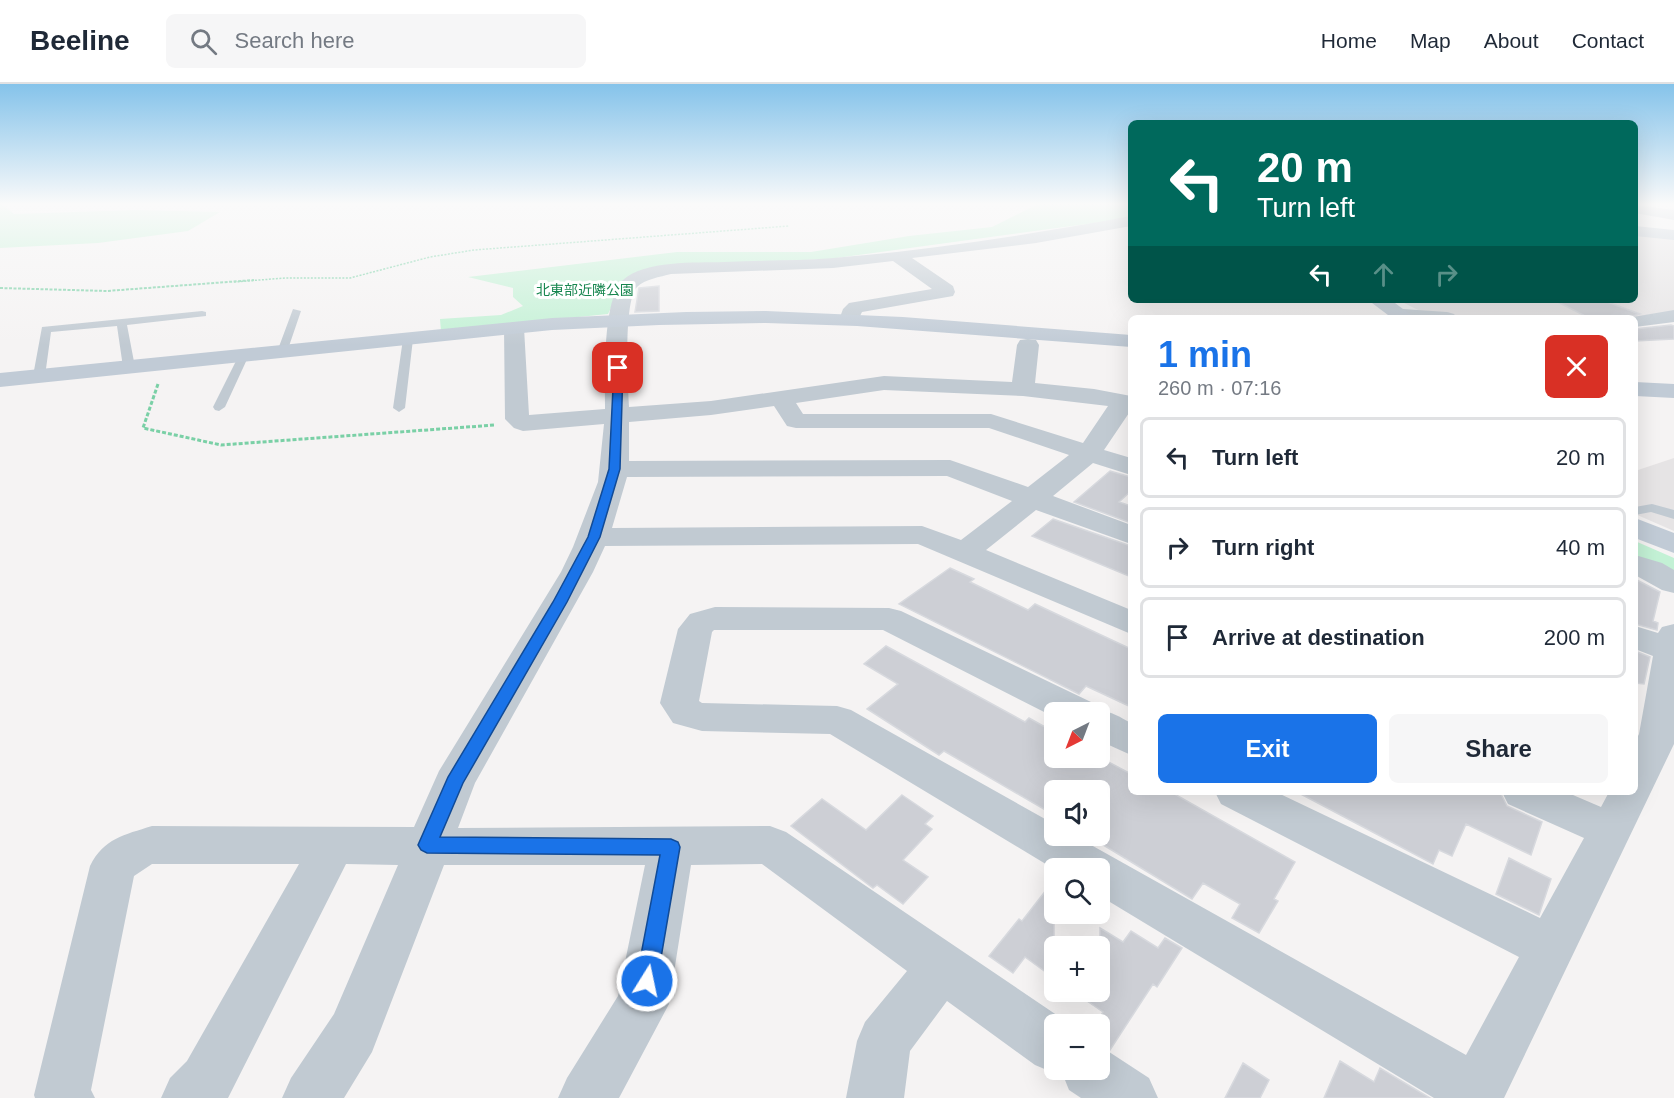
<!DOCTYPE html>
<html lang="en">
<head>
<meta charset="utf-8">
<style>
	body { margin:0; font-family:Arial,"Noto Sans JP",sans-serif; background:#f6f6f7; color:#1f2937; height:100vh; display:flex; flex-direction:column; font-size:22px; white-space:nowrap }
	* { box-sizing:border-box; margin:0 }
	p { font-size:20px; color:#747a83 }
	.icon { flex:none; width:33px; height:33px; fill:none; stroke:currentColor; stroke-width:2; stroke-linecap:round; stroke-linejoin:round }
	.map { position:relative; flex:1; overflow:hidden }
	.drawer { position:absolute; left:1128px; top:231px; width:510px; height:480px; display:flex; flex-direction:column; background:#fff; border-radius:9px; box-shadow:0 6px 24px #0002 }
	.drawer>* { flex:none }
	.top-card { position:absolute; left:1128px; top:36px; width:510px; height:183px; border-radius:9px; box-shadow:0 6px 24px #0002; background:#00695c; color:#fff; overflow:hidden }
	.needle { width:39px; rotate:222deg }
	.controls { position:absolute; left:1044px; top:618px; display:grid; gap:12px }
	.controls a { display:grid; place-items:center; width:66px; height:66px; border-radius:9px; background:#fff; box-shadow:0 6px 24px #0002; font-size:30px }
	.pin { position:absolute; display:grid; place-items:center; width:51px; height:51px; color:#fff; margin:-26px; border-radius:12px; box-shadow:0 3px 9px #0006 }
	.me { position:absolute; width:66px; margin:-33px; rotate:10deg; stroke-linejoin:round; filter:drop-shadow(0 0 4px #0008) }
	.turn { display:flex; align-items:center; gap:21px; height:126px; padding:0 30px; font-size:27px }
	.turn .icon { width:78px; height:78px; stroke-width:2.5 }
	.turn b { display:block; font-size:42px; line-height:51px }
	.lanes { display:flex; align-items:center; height:57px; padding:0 30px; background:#0003; justify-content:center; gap:30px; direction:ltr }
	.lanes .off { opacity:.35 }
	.round { display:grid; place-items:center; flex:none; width:63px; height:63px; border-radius:9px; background:#f6f6f7 }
	.summary { display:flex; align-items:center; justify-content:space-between; height:102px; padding:0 30px }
	h1 { font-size:36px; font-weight:700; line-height:45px; color:#1a73e8 }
	.cta { display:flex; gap:12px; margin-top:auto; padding:12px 30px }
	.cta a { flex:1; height:69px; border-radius:9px; background:#1a73e8; color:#fff; font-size:24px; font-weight:700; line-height:69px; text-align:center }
	.cta a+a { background:#f6f6f7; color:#1f2937 }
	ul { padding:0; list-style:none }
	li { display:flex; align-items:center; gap:18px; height:81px; margin:0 12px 9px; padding:0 18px; border:3px solid #e0e1e3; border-radius:9px }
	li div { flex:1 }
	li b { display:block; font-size:22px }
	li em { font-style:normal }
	header { display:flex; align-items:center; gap:36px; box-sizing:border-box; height:84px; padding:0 30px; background:#fff; border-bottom:2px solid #e0e1e3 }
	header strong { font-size:28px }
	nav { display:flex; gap:33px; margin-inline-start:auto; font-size:21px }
	.search { width:420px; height:54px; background:#f6f6f7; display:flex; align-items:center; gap:15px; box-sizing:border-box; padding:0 21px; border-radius:9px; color:#747a83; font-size:22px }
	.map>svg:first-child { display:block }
	.education { fill:#e6e4e5 }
	.green { fill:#c3f1d5 }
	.building { fill:#cdcfd5; stroke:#d7d9de; stroke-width:1.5 }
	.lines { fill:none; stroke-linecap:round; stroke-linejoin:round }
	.path-far2 { stroke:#7ad0a6; stroke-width:1.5; stroke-dasharray:2 1.5; stroke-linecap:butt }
	.path-far1 { stroke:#7ad0a6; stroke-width:2; stroke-dasharray:3 1.5; stroke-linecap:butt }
	.path { stroke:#7ad0a6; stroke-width:3; stroke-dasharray:4 2; stroke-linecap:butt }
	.lane { fill:#c1cad2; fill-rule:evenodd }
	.street { fill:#c1cad2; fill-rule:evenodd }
	.secondary { fill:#c1cbd6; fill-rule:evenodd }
	.route { fill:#1a73e8; stroke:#114b97; stroke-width:1.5 }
	.labels { text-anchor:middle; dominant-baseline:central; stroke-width:6; stroke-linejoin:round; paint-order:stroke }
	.far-park-label { font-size:14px; fill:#17864f; stroke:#fff }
</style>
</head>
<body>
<header>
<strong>Beeline</strong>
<div class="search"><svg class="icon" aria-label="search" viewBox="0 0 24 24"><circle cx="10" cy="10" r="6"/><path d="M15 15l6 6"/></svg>Search here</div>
<nav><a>Home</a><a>Map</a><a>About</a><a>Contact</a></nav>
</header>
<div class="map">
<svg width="1674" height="1014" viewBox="0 0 1674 1014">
	<rect width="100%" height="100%" fill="#f5f3f3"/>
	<path class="education" d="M1635,150L1674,154V228L1629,234H1499L1424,229L1398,216H1635Z
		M1674,374V447L1635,430V387Z"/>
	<path class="green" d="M0,119L14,130L136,126L220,128L188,147L98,159L0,164Z
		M1040,119L1131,121V134L829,175L680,181L621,203L608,230L441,247L440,235L501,231L523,222L513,213V204L468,193L677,168H811L909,152L992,143Z
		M1635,457L1674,474V487L1635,475Z"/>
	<path class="building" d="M659,202V227L635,228L639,204Z
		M1554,216H1602L1640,230L1625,234H1589Z
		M1671,241L1674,242V255L1635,257V245Z
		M1110,387L1131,393V407L1119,418L1131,422V439L1074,418Z
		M1053,435L1131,462V493L1032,452Z
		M950,484L974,495L970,498L1028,526L1035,520L1131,565V623L1086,602L1079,610L899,520Z
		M1635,495L1660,508L1653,537L1658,539L1657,546L1635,540Z
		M886,562L1025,638L1029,634L1054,648V674H1101L1131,690V708H1171L1295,778L1274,815L1278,817L1259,849L1232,834L1240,820L1203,799L1192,815L1100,759V706H1054V731L944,667L939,671L867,625L898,600L864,580Z
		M1635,567L1650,573L1644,600L1635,599Z
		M1297,708H1500L1507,722L1542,738L1531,771L1466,740L1452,772L1439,766L1433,780Z
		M902,711L933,732L925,740L932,745L903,776L928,793L903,820L877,801L873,804L791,742L822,715L866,746Z
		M1509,774L1551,795L1539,831L1496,810Z
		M1054,796V894L1025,873L1013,889L989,872L1019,835L1022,837Z
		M1100,844L1123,858L1131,847L1158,864L1165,854L1182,864L1157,903L1153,900L1110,966L1100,960V933L1103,928L1074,908H1100Z
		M1340,977L1374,998L1380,984L1430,1014H1324Z
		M1243,979L1269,996L1260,1014H1225Z"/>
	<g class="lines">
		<path class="path-far2" d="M234,198L285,194H350L430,173L474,166L789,142"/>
		<path class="path-far1" d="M0,204L107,207L254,196"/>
		<path class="path" d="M158,300L143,344L221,361L495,341"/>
		<path class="lane" d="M293,225L301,227L287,268L286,270H278L277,268Z
			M202,227L206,228V232L127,241L135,283L129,286L123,283L117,242L51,248L45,292L39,295L33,292L42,243Z
			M408,252L413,255L405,324L399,328L393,324L403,255Z
			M244,268L249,271L225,323L219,327L215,326L213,323L239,271Z
			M1652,420L1674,426V435L1651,428L1635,431V423Z"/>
		<path class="street" d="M1635,121L1674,126V136L1635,129Z
			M1131,132V142L1036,159L912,174L953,202L955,208L953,212L862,228L856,240H842L839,236L843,225L849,219L932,205L893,177L833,184L671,190C660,193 645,195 637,203C623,218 628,301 629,323L711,317L884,292L1012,298L1017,261L1020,256L1028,255L1036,256L1039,261L1035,299L1094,305L1131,312V326L1104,366L1131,374V391L1093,379L1053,412L1131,441V460L1036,426L986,466L1131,526V550L918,460L605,462L593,488L475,699L458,744L770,742L786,748L1070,940H1054V986H1100V962L1149,994L1158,1014H1081L1069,1006L1061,986L1054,989L1035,981L947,917L910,967L904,1014H846L857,957L865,938L907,887L762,780L691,781L669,920L619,1014H558L567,994L618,912L645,781H444L372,968L344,1014H282L291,994L334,930L398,781L346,780L228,1014H161L170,994L187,977L299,780H152L134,792L91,1006L95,1014H35L34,1011L90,782C104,754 124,751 152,742L414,743L439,687L561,488L573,463L598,398L604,340L523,347L514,344L505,335L504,244L507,240L514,238L521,240L524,244L529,331L605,325C605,296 602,216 623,196C645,176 695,179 724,178C760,176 797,177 833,174C933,166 1033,150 1131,132ZM884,306L1023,312L1108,322L1083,359L991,330H803L796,319ZM774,322L787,342L796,344H989L1069,371L1028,403L950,376L629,377V338L711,331ZM947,392L1012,417L961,456L922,442L612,444L627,393Z
			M1403,225L1447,228L1454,230L1457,234H1395L1393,231L1396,227Z
			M1674,226V238L1635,243V234H1627Z
			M1635,471L1662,479L1674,486V509L1662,506L1635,491Z
			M715,523L889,524L901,527L1091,618L1096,627C1108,625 1120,633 1131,639V671L1100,657V628H1054V633L883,546H714L712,548L699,617L702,619L837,622L851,626L1054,740V752H1075L1466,971L1519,873L1221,720L1215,708H1276L1540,834L1584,754L1508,720L1502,708H1566L1601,723L1609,708H1635V658L1639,650L1653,572L1635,565V542L1658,549L1662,543L1674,540V660L1504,1014H1434L1100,812V784L1054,785L830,650L702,647L673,639L660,619L678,545L690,530Z"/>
		<path class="secondary" d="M1635,142L1674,146V156L1635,152Z
			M1368,216H1391L1415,234H1392Z
			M766,227L903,233L1131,251V263L857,242L766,239L659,241L552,246L0,303V289L552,234L686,228Z
			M1635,298L1674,300V314L1635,312Z
			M1635,434L1674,449V469L1635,454Z"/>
	</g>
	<linearGradient id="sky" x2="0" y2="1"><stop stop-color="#85c3ea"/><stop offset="0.46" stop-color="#fafafa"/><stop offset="1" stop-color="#fafafa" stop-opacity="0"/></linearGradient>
	<rect width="1674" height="261" fill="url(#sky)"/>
	<path class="route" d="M618,281L623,284L620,385L600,453L567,518L463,699L440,753L671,755L678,758L680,763L657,897L654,905L647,907L639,905L636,897L660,771L427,769L421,766L418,761L448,693L553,518L588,453L609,385L614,284Z"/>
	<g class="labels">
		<g class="far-park-label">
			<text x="585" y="206">北東部近隣公園</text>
		</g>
	</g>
</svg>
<div class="controls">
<a><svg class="needle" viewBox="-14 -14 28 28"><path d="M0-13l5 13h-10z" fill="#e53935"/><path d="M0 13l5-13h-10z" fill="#747a83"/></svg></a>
<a><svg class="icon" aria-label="sound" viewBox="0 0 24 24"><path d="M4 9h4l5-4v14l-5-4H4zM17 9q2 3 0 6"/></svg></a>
<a><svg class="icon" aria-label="search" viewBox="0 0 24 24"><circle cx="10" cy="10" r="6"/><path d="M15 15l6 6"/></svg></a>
<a>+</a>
<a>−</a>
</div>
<div class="pin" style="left:618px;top:284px;background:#d93025"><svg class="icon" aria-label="arrive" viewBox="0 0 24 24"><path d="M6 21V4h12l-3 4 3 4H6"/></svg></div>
<svg class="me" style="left:647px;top:897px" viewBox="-20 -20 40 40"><circle r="17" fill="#1a73e8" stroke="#fff" stroke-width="3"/><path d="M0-11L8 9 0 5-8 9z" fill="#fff"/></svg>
<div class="top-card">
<div class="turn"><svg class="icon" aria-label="left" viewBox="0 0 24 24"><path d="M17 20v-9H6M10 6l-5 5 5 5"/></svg><div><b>20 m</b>Turn left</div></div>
<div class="lanes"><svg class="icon" aria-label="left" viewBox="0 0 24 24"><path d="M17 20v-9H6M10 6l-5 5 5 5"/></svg><svg class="icon off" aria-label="ahead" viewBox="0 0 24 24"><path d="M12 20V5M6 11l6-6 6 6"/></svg><svg class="icon off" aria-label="right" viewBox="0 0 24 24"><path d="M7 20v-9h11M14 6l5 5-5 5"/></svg></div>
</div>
<section class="drawer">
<div class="summary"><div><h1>1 min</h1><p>260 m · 07:16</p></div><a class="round" style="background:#d93025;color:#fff"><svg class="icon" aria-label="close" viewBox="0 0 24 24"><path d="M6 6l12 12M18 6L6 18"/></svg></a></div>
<ul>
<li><svg class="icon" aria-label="left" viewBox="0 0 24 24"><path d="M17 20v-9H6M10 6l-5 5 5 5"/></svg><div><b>Turn left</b></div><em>20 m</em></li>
<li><svg class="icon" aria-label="right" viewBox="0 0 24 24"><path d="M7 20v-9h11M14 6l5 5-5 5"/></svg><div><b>Turn right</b></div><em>40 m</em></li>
<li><svg class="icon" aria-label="arrive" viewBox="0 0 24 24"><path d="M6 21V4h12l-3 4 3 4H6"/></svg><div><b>Arrive at destination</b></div><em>200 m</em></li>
</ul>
<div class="cta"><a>Exit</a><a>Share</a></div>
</section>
</div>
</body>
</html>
